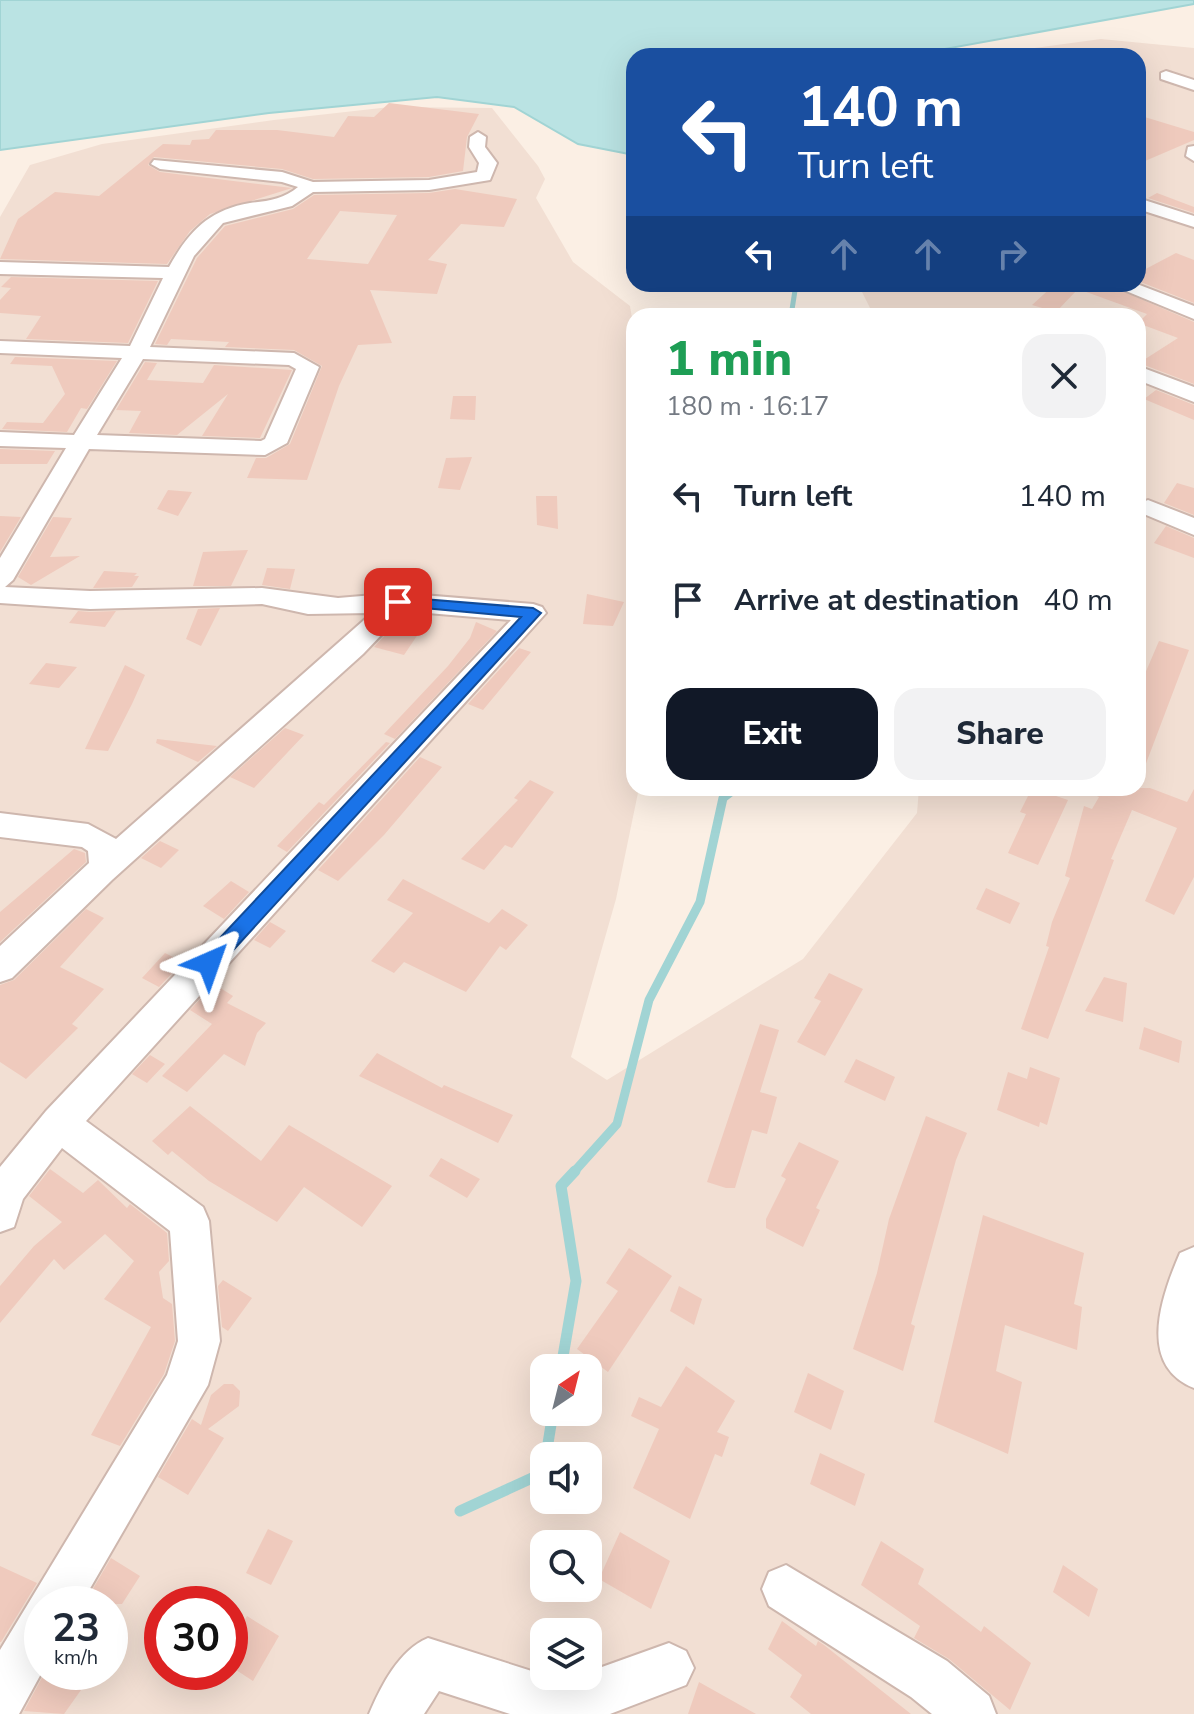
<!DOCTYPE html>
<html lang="en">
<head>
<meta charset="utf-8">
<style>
	body { margin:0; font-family:"Nunito Sans",sans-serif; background:#f2f2f3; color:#1f2937; height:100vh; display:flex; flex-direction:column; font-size:30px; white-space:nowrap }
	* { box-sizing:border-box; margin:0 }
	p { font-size:26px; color:#747a83 }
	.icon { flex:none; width:44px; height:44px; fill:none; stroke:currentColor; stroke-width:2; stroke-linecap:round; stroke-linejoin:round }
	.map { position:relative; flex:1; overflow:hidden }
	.drawer { position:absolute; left:626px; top:308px; width:520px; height:488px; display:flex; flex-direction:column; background:#fff; border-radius:24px; box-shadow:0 8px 32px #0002 }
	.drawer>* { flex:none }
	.guide { position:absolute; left:626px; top:48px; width:520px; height:244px; border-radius:24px; box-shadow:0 8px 32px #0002; background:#1a4fa0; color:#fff; overflow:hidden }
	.needle { width:52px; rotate:35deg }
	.buttons { position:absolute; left:530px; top:1354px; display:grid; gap:16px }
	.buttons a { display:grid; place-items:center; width:72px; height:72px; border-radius:16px; background:#fff; box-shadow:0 8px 32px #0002; font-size:40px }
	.speed { position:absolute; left:24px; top:1586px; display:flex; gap:16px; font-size:40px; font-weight:700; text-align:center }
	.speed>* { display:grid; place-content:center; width:104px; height:104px; border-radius:50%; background:#fff; box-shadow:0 8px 32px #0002; line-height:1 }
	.speed small { font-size:20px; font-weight:400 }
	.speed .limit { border:12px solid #d22; background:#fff; color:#111 }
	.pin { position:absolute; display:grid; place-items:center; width:68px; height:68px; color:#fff; margin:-34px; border-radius:16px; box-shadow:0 4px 12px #0006 }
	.me { position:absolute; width:88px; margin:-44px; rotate:43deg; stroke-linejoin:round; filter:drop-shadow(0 0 6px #0008) }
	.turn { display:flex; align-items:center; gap:28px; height:168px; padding:0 40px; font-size:36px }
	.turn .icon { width:104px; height:104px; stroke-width:2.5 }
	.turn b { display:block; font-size:56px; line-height:68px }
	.lanes { display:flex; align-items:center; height:76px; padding:0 40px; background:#0003; justify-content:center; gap:40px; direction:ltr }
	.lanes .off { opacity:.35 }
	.round { display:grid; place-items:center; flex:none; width:84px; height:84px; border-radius:24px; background:#f2f2f3 }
	.head { display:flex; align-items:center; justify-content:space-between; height:136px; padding:0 40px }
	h1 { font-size:48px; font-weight:800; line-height:60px; color:#1e9e55 }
	.cta { display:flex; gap:16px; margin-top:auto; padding:16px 40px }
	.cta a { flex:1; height:92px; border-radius:24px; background:#111827; color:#fff; font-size:32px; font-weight:800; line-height:92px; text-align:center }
	.cta a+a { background:#f2f2f3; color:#1f2937 }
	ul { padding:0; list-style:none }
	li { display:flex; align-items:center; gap:24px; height:104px; padding:0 40px }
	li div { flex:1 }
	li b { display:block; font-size:30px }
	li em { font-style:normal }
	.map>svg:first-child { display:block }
	.residential { fill:#f2dfd3; fill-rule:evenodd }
	.water { fill:#bae3e3; stroke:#a1d4d4; stroke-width:2 }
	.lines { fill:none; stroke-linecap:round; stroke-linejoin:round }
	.stream-far2 { stroke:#a1d4d4; stroke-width:5 }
	.stream-far1 { stroke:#a1d4d4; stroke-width:9 }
	.stream { stroke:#a1d4d4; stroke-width:11 }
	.building { fill:#efcabd; fill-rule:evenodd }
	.minor-casing { stroke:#ceb7ae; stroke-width:4 }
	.minor { fill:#fff; fill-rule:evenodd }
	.route { fill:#1a73e8; stroke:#114b97; stroke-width:2 }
</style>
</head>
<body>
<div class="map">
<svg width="1194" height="1714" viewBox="0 0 1194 1714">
	<rect width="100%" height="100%" fill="#fbefe4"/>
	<path class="residential" d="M1101,39L1194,48V1714H0V217L30,165L102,144L274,120L390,107L492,108L538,166L545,179L536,198L573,262L630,306L634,330V788H639L616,899L571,1057L607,1080L803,959L917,813L919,788H1138V316H874L858,284H1138V56H1004L1012,51ZM544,1368H588V1412H544ZM544,1456H588V1500H544ZM544,1544H588V1588H544ZM42,1604H110V1672H42ZM162,1604H230V1672H162ZM544,1632H588V1676H544Z"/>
	<path class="water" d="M0,0H1194V4L906,56H634V155L578,144L514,107L437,97L269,113L0,150Z"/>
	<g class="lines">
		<path class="stream-far2" d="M791,316L796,284"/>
		<path class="stream-far1" d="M573,1173L617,1124L649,1000L700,902L723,798L736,788"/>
		<path class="stream" d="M561,1368L576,1281L561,1186L575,1171
			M546,1456L553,1412
			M460,1511L543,1473L544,1465"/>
	</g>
	<path class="building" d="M389,103L479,114L467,137L463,171L429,177L313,179L282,169L154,157L148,165L160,172L292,188L210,214L190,231L167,264L0,259L18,219L55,192L99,196L163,144L190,145L192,140L209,139L216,130H277L334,137L348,116L374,117Z
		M1138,115L1194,132V140L1138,164Z
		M455,189L517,199L504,227L461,224L428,260L447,264L437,294L370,290L392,343L358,345L339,386L307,480L247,478L256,458H266L290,444L322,366L294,350L225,347L229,342L171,339L167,345L155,344L197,258L225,226L293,209L314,195L429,193ZM340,211L397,215L368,264L307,259Z
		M1157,193L1194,207V213L1148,198Z
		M1176,253L1194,260V303L1138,281V273Z
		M11,277L158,281L128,343L26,339L41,316L0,313V300L11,288L1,287Z
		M1055,284H1106L1194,322V384L1139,363L1178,338L1138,323L1147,314L1078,289L1056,312L1032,305Z
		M15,357L117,361L87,409L81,408L67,432L2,429L7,422L43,423L65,394L52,366L10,364Z
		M145,362L157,363L147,380L203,383L214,365L292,370L260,438L202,436L228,394L177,435L129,433L141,411L116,410Z
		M1156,390L1194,405V420L1144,399Z
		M453,396H476L475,420L450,419Z
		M0,449L55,451L47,464H0Z
		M472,457L460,490L438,488L446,458Z
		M1177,483L1194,488V515L1164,503Z
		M168,490L192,492L178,516L157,509Z
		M536,496H557L558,529L537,525Z
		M0,516L21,517L0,552Z
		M53,517L72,518L50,557L80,556L31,585L18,577Z
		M1166,526L1194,538V558L1154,543Z
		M248,550L231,586H193L203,552Z
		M267,568L295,569L290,589L262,585Z
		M104,571L137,573L134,576H139L132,587L93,588Z
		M587,594L624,602L613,626L583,624Z
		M220,608L201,646L186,639L198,609Z
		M78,611L90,612L116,611L105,627L69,623Z
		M405,614L429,618L404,655L374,647Z
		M476,622L497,631L395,739L384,734L448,666L470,638Z
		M1159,641L1189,650L1139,782L1138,690Z
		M519,648L531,652L483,710L468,704Z
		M46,663L77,667L59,688L29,684Z
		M125,665L145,675L132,704L108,751L85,749Z
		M285,728L304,735L254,788L230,777Z
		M157,739L217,746L198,762L156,743Z
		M386,742L390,743L287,852L277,846L319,802L324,805Z
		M420,757L442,767L384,835L338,881L318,870Z
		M530,780L554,792L512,848L505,845L484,870L461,859L518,800L514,798Z
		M1032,788L1068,800L1038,865L1008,853L1026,814L1020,812Z
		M1079,788H1150L1187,802L1194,789V877L1174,915L1145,901L1177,828L1132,810L1111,859L1114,860L1048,1039L1021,1029L1049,947L1046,946L1052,922L1070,878L1065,876L1084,806L1092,809L1099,797Z
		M160,841L179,850L161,868L141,858Z
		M74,849L85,853L86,862L0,942V912Z
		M403,879L489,923L502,909L528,925L506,950L500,946L466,992L404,962L394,973L371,961L413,913L387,900Z
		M231,881L249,892L224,919L203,906Z
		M986,888L1020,903L1010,924L976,909Z
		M86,909L104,918L60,967L104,989L72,1024L78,1028L26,1079L0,1062V985L14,980Z
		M270,922L286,931L270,948L254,940Z
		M165,953L183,962L159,987L142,978Z
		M829,973L863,989L825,1056L797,1042L821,1001L814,998Z
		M1104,977L1127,983L1123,1022L1085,1011Z
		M214,984L233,996L227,1003L266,1023L257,1033L245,1066L224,1054L187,1092L162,1076L212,1024L190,1010Z
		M760,1024L779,1030L760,1092L777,1097L767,1134L752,1130L735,1188H726L707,1182Z
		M1144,1027L1182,1041L1179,1063L1139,1049Z
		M377,1053L442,1088L444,1085L513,1115L498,1143L359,1076Z
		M150,1055L165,1064L147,1083L132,1074Z
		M856,1059L895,1077L885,1101L844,1082Z
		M1030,1067L1060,1078L1047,1125L1040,1122L1039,1127L997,1110L1008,1072L1027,1079Z
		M190,1106L261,1161L289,1125L392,1186L362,1227L304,1187L277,1222L209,1181L172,1151L168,1155L152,1141Z
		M926,1116L967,1133L956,1160L911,1324L915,1326L903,1371L853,1349L877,1273L889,1219Z
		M799,1142L839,1161L816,1208L820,1210L803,1247L766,1228V1219L786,1179L781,1176Z
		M441,1158L480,1179L467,1198L429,1176Z
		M50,1169L83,1193L98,1180L127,1208L130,1204L167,1233L169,1261L159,1272L163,1298L172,1304L175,1341L164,1374L120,1446L91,1435L151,1327L104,1299L134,1261L105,1234L64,1270L54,1259L0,1323V1286L34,1246L62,1222L29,1196Z
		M983,1215L1084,1253L1074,1304L1082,1307L1077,1350L1005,1325L996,1371L1022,1382L1008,1454L934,1422Z
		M629,1248L672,1276L608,1372L577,1349L618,1291L606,1283Z
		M223,1280L252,1298L228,1331L222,1327L218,1286Z
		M679,1286L702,1299L694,1325L670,1311Z
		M686,1366L735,1401L717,1432L729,1437L722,1457L715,1454L690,1519L633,1488L659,1429L631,1416L639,1397L661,1407Z
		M808,1373L844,1391L831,1430L794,1412Z
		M224,1384H233L240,1391L239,1406L208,1429L224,1438L188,1495L158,1477L192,1419L201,1425L211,1395Z
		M820,1453L865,1474L855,1506L810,1484Z
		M268,1529L293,1541L271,1585L246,1573Z
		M620,1532L670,1561L651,1609L599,1579Z
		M881,1541L924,1569L918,1584L981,1632L984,1626L1031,1663L1010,1710L949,1659L914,1638L920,1626L861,1585Z
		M111,1558L140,1576L122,1604H84Z
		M1063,1565L1098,1589L1089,1617L1053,1592Z
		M0,1566L37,1583L1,1642H0Z
		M247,1616L279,1636L253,1681L230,1666V1645Z
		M782,1621L816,1646L818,1641L824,1645L911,1714H811L790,1697L802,1675L768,1649Z
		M45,1672H60L81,1690L64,1714L24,1711Z
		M699,1682L756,1714H688Z"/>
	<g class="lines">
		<g class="minor-casing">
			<path id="minor" d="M1166,71L1194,80V90L1161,79V73Z
				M478,132L486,137L485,147L497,163L490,180L429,190L313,192L292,206L223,223L194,256L150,347L294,353L319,367L287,443L265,455L89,449L13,580L5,587L90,591L262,588L338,598L398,593L533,604L542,607L546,613L86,1121L203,1207L209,1221L220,1341L208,1385L81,1604H42V1672L19,1714H0V1650L167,1375L178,1341L170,1231L62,1148L23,1199L14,1227L0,1232V1167L46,1111L511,620L404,611L363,654L112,880L12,978L0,982V946L89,863L88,851L82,847L0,837V813L88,824L116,839L372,613L308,614L262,604L90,609L0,603V558L66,448L0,446V432L74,435L122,358L0,353V341L130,346L163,278L0,274V262L169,267C189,231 209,210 250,203C268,201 284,199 298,187L282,182L160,169L151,164L154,160L282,172L313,182L429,180L477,172L479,163L469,147L470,137ZM143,359L289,365L296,369L265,439L261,441L97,435Z
				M1194,146V161L1186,156L1188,147Z
				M1138,198L1194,216V227L1138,209Z
				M1109,284H1137L1194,306V319Z
				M1138,366L1194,387V402L1138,380Z
				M1148,500L1194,518V535L1139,512L1138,504Z
				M1194,1247V1388C1137,1365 1161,1297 1180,1253Z
				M786,1565L947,1661L989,1696L996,1714H932L911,1697L769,1606L762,1589L769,1572Z
				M428,1638L563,1681L588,1676V1672L669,1643L686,1651L694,1668L686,1685L610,1714H510L439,1691L424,1714H369C381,1686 399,1650 428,1638Z"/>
		</g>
		<use href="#minor" class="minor"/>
	</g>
	<path class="route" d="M398,597L533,608L541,613L216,969H202L199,963L202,957L521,617L392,605V599Z"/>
</svg>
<div class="buttons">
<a><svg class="needle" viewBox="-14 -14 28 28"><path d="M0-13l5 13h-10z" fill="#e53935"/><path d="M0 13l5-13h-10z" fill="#747a83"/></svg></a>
<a><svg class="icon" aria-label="sound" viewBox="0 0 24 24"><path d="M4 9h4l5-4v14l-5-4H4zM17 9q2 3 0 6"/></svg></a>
<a><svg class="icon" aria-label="search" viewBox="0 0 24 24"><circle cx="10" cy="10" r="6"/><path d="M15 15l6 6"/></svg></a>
<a><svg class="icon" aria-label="layers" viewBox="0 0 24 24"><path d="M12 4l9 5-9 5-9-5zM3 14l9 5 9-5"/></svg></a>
</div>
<div class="speed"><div>23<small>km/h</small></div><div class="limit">30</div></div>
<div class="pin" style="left:398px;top:602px;background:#d93025"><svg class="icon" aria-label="arrive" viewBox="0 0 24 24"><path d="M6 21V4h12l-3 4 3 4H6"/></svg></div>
<svg class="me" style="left:209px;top:963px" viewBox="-20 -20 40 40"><path d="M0-17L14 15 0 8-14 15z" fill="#1a73e8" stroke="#fff" stroke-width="4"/></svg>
<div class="guide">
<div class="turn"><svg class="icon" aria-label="left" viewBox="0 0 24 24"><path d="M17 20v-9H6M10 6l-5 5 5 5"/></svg><div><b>140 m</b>Turn left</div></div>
<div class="lanes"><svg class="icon" aria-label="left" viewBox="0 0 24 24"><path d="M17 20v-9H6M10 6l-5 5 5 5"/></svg><svg class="icon off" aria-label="ahead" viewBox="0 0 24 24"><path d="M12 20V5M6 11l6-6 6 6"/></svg><svg class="icon off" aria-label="ahead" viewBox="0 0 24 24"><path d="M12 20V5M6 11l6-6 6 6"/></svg><svg class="icon off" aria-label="right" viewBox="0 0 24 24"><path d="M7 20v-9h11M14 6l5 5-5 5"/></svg></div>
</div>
<section class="drawer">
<div class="head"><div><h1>1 min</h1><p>180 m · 16:17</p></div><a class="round"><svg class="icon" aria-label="close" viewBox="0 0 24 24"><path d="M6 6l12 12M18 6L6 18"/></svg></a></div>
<ul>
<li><svg class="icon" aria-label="left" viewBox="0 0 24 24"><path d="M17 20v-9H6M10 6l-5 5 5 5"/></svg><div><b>Turn left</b></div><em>140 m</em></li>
<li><svg class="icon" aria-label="arrive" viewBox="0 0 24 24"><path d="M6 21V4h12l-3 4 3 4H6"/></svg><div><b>Arrive at destination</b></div><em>40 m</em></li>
</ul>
<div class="cta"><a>Exit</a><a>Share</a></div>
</section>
</div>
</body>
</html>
